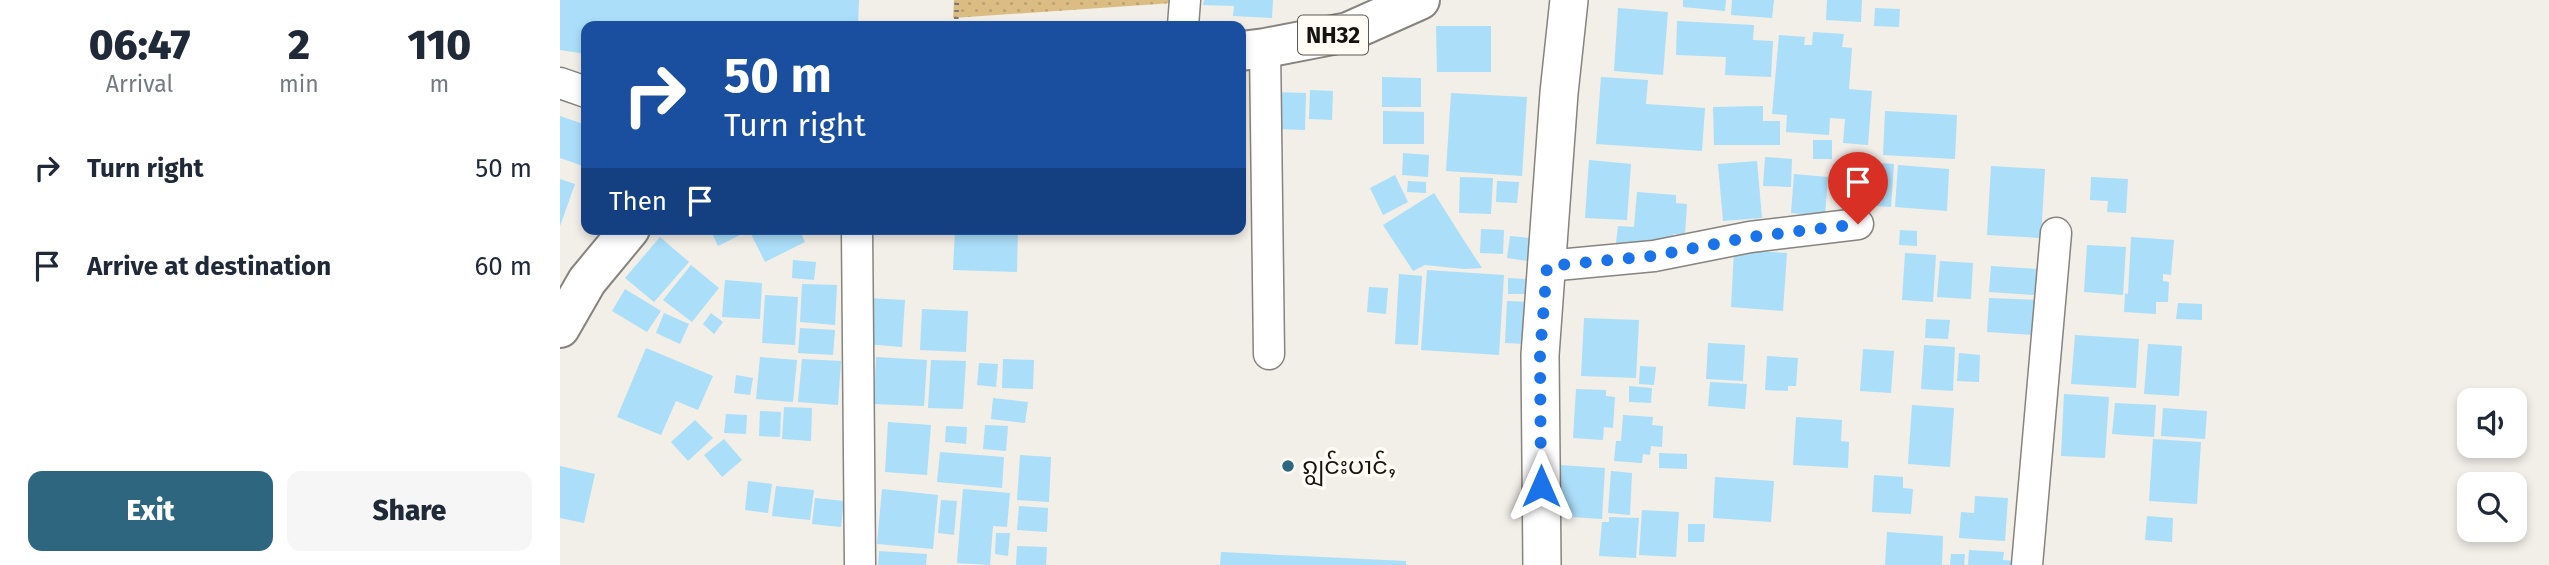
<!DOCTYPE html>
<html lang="en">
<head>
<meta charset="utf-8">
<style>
	body { margin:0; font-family:"Fira Sans","Noto Sans Myanmar",sans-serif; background:#f6f6f7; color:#1f2937; height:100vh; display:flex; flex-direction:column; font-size:26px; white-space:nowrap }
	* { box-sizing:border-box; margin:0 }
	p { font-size:23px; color:#747a83 }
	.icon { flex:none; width:38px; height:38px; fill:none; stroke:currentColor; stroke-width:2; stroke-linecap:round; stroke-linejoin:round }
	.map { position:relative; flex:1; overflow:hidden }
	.drawer { display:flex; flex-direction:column; background:#fff; width:560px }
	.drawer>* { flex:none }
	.guide { position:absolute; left:21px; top:21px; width:665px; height:214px; border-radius:14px; box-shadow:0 4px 10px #0003; background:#1a4fa0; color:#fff; overflow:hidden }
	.buttons { position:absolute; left:1897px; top:388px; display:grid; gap:14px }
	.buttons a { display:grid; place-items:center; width:70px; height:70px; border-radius:14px; background:#fff; box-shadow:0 4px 10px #0003; font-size:35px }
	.pin { position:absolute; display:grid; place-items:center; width:60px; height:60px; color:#fff; margin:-72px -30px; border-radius:50% 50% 50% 0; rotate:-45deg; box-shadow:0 0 7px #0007 }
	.pin .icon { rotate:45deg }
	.me { position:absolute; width:77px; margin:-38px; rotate:0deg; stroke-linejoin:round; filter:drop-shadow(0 0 5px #0008) }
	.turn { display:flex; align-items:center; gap:24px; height:147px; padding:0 28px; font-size:32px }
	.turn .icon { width:91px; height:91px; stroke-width:2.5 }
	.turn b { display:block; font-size:49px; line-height:60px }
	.then { display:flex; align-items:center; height:66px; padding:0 28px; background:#0003; gap:14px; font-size:26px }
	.eta { display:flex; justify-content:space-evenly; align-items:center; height:119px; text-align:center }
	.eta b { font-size:42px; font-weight:800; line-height:49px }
	.action { display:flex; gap:14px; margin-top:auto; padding:14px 28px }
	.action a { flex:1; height:80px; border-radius:14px; background:#2e6680; color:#fff; font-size:28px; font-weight:800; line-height:80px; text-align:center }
	.action a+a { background:#f6f6f7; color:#1f2937 }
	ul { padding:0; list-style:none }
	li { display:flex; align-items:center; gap:21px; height:98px; padding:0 28px }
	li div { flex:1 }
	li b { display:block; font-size:26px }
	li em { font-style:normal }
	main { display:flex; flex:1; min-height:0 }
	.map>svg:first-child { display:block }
	.park { fill:url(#park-dots) }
	.building { fill:#abdef9 }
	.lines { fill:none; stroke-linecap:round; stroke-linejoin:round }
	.minor-casing { stroke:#87837e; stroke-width:33 }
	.tertiary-casing { stroke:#87837e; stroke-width:40 }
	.trunk-casing { stroke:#87837e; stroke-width:42 }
	.path { stroke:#7b7874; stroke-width:4.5; stroke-dasharray:2 5; stroke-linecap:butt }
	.minor { stroke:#fff; stroke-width:30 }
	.tertiary { stroke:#fff; stroke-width:37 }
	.trunk { stroke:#fff; stroke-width:38 }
	.route { stroke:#1a73e8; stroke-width:12; stroke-dasharray:0 21.6 }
	.poi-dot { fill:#2e6680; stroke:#fffcf5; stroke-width:2.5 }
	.labels { text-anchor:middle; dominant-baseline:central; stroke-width:7; stroke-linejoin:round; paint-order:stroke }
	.shield { fill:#fffcf5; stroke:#5a5955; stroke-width:2 }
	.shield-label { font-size:23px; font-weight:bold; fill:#141310 }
	.poi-label { font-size:24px; fill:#141310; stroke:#fffcf5; text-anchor:start }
</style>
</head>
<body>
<main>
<section class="drawer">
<div class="eta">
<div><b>06:47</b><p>Arrival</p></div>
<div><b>2</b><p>min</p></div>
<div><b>110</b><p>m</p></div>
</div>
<ul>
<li><svg class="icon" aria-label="right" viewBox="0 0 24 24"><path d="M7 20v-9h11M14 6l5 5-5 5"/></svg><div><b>Turn right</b></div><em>50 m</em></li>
<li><svg class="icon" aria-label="arrive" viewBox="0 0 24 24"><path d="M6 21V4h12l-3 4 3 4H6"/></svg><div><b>Arrive at destination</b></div><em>60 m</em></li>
</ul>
<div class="action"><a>Exit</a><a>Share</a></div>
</section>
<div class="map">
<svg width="1989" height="565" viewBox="0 0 1989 565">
	<defs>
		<pattern id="park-dots" width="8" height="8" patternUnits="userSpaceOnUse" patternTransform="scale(1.75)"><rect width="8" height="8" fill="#dbbd84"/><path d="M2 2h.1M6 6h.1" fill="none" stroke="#bba271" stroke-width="1.8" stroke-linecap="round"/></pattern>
	</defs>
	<rect width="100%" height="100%" fill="#f2eee8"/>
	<path class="park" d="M394,0H613V3L393,18Z"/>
	<path class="building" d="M0,0H299L298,26H26V54L0,50Z
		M644,0H713L712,18L673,16L674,6L643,5Z
		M1123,0H1166L1165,11L1123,7Z
		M1172,0H1214L1212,18L1171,15Z
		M1267,0H1302L1301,22L1266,20Z
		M1058,8L1108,12L1103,75L1054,71Z
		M1315,8L1340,9L1339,27L1314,26Z
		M1117,21L1194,25L1193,40L1213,41L1211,77L1165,75L1166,57L1116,55Z
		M876,26H931V72H877Z
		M1253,32L1284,34L1282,47L1292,48L1289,89L1312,91L1308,145L1283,143L1285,119L1270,118L1269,135L1226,132L1227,115L1212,114L1219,35L1245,37L1244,45H1252Z
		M822,77L861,78V107H822Z
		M1041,77L1088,80L1086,104L1145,108L1142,151L1036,144Z
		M750,90L773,91L772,120L749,119Z
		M715,92L746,93L745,130L713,129Z
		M891,93L967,97L962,176L886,171Z
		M1203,106V121H1220V145H1154L1153,107Z
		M823,111L864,112V144H823Z
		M1325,111L1397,115L1395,159L1323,155Z
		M0,116L26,125V167L0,158Z
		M1253,140H1272V159H1253Z
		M843,153L869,155L868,177L842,175Z
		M1205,157L1232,159L1231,187L1203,186Z
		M1029,160L1071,164L1067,220L1025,218Z
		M1197,161L1202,218L1163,221L1158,164Z
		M1305,162L1334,164L1331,207L1302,205Z
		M1338,165L1389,169L1387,211L1335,207Z
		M1431,166L1485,169L1481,238L1427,235Z
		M1234,174L1268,177L1265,216L1231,213Z
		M835,175L848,202L823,215L810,188Z
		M900,177L933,178L931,214L899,213Z
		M1531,177L1568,179L1566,213L1547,212L1548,201L1530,200Z
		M0,179L15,184L0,226Z
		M848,181L866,182V193L847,192Z
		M937,181L959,182L957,203L936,202Z
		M1077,192L1116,195V203L1127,204L1125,235L1113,234V247L1056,243L1058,226L1074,227Z
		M874,193L903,239L922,268L904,269L865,265L853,271L823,225Z
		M150,229H192L158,246Z
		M200,229H239L245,242L205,262L191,234Z
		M395,229H458L457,272L393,270Z
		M921,229L944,230L943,254L920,253Z
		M1340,230L1357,231V246L1339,245Z
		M950,236L970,238L968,261L947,258Z
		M100,237L129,262L94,302L65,278Z
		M1571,237L1614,240L1611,275L1603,274V281L1609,282L1608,302H1596V314L1564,312L1565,293L1568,294Z
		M1527,245L1566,247L1563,295L1524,292Z
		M1174,250L1227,253L1223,311L1171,307Z
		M1345,253L1376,255L1373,302L1342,300Z
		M233,260L256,262L254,280L232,278Z
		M1380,261L1413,263L1411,299L1377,297Z
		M131,265L159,288L132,322L103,300Z
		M1431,266L1477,269L1475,295L1429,292Z
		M867,270L944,275L939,355L861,350Z
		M839,274L862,276L858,345L835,344Z
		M948,278L967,279L966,294H948Z
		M165,280L202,283L200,319L162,317Z
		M242,284L277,285L275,325L240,322Z
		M809,287L828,288L826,314L807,312Z
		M65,289L101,311L87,332L52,311Z
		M205,295L238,297L235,345L202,343Z
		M308,298L345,300L342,347L305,344Z
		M1429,298L1478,300L1476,335L1427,332Z
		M947,301L970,302L968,344L945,343Z
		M1618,303L1642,304V320L1616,319Z
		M362,309L408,311L406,352L360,350Z
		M104,313L129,324L120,344L96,333Z
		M151,313L163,322L154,334L143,324Z
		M1024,318L1079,320L1076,378L1021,376Z
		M1366,319L1390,320L1388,339L1365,338Z
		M240,328L275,330L273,355L238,353Z
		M1515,335L1579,339L1576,388L1511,384Z
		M1148,343L1185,345L1183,381L1146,379Z
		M1588,344L1622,346L1619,396L1584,394Z
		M1364,345L1395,347L1393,391L1361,389Z
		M86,348L153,376L138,410L116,401L101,435L57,417Z
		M1303,349L1334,351L1331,393L1300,391Z
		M1399,353L1420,355L1419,382L1397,381Z
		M1207,356L1238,358L1236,386H1228V391L1205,390Z
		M200,357L237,360L233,402L196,399Z
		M316,357L367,360L364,406L314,404Z
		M242,359L281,361L278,405L238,402Z
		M443,359L474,360L473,389L442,388Z
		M371,360L406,361L403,409L368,408Z
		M419,363L438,364L436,387L417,385Z
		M1080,366L1096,367L1094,385L1079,384Z
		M176,375L193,378L190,395L174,393Z
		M1150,382L1187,384L1185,409L1148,406Z
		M1069,386L1092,388L1091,403L1069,402Z
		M1016,389L1046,390V396L1055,397L1053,428L1044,427L1043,440L1013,438Z
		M1504,394L1549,397L1545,458L1501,456Z
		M433,398L468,402L465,423L431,419Z
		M1555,403L1596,405L1594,437L1552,434Z
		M1352,405L1394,408L1390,467L1348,464Z
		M224,407L252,408L251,441L222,439Z
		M1603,408L1647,411L1645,439L1601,436Z
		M200,411L221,412L220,437L199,436Z
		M166,414L187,415L186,434L164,433Z
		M1063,415L1093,417L1092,425L1103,426L1102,447L1091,446L1090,455L1083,454L1082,463L1054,461L1056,441H1061Z
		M1236,417L1282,420L1281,441L1289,442L1288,468L1233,465Z
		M135,420L153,438L128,461L111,442Z
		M328,422L371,425L367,475L325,472Z
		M425,425L448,426L446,451L423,449Z
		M386,426L407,427L406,444L385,442Z
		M164,439L182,460L162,477L144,455Z
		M1593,439L1641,442L1637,504L1589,501Z
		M380,452L444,457L442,488L377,482Z
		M1099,453L1127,454V469L1099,468Z
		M460,455L491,457L489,502L457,500Z
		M999,465L1045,468L1042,519L996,516Z
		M0,466L35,474L24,523L0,518Z
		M1051,471L1072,473L1070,515L1048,513Z
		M1314,475L1343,477V488L1353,489L1351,514L1312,512Z
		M1155,477L1214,481L1211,522L1153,518Z
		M188,481L212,484L208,513L185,510Z
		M216,486L254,490L250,520L212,516Z
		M322,489L378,495L373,549L317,544Z
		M403,489L450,493L447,527L433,526L430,565L397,563Z
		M1415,496L1448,498L1445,541L1399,538L1401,512L1414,513Z
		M255,498L284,501L281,527L252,524Z
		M381,500L397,501L394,535L378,533Z
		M459,506L488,508L487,532L457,530Z
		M1082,510L1119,512L1116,557L1079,555Z
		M1587,516L1613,518L1612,542L1585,540Z
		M1049,517L1079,518L1076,558L1039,556L1042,522H1049Z
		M1128,524H1145L1144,542H1128Z
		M1327,532L1383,536L1382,565H1325Z
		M436,533H450L448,556L435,554Z
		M457,546L487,547L486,565H456Z
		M1409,550L1444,552L1443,560L1466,562L1465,565H1408Z
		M319,551L367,554L366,565H318Z
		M661,552L846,561V565H660Z
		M1391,554H1405L1404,565H1390Z"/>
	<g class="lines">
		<g class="minor-casing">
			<path id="minor" d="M623,26L625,0
				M705,48L709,354
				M0,83L26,92
				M297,229L300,565
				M987,266L1094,256L1190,237L1298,224
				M1467,565L1496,233"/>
		</g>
		<g class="tertiary-casing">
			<path id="tertiary" d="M982,565L980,355L999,93L1009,0"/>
		</g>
		<g class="trunk-casing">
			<path id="trunk" d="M681,51L705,48L788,32L860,0
				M0,328L27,281L70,229"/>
		</g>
		<path class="path" d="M396,26L397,0"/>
		<use href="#minor" class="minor"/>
		<use href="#tertiary" class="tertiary"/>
		<use href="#trunk" class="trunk"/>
	</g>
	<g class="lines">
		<path class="route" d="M981,486L980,355L987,266L1094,256L1190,237L1298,224"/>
	</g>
	<circle class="poi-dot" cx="728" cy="466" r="7"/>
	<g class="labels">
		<rect class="shield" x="738" y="15.5" width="70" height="39" rx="5"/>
		<g class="shield-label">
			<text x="773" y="35">NH32</text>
		</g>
		<g class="poi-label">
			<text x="742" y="466">ၵျွင်းပၢင်ႇ</text>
		</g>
	</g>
</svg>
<div class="buttons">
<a><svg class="icon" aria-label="sound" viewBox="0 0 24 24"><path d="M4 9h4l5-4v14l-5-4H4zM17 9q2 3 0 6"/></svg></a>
<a><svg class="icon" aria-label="search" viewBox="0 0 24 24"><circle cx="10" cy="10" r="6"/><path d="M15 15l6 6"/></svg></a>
</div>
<div class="pin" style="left:1298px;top:224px;background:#d93025"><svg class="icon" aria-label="arrive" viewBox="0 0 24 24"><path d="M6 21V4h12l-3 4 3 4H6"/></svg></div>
<svg class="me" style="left:981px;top:486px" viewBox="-20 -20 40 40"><path d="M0-17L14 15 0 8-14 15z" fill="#1a73e8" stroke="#fff" stroke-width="4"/></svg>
<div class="guide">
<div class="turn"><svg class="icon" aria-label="right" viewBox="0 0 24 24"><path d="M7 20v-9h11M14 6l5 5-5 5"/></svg><div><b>50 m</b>Turn right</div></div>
<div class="then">Then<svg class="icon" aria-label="arrive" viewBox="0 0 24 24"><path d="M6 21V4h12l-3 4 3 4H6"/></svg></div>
</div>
</div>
</main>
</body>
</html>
